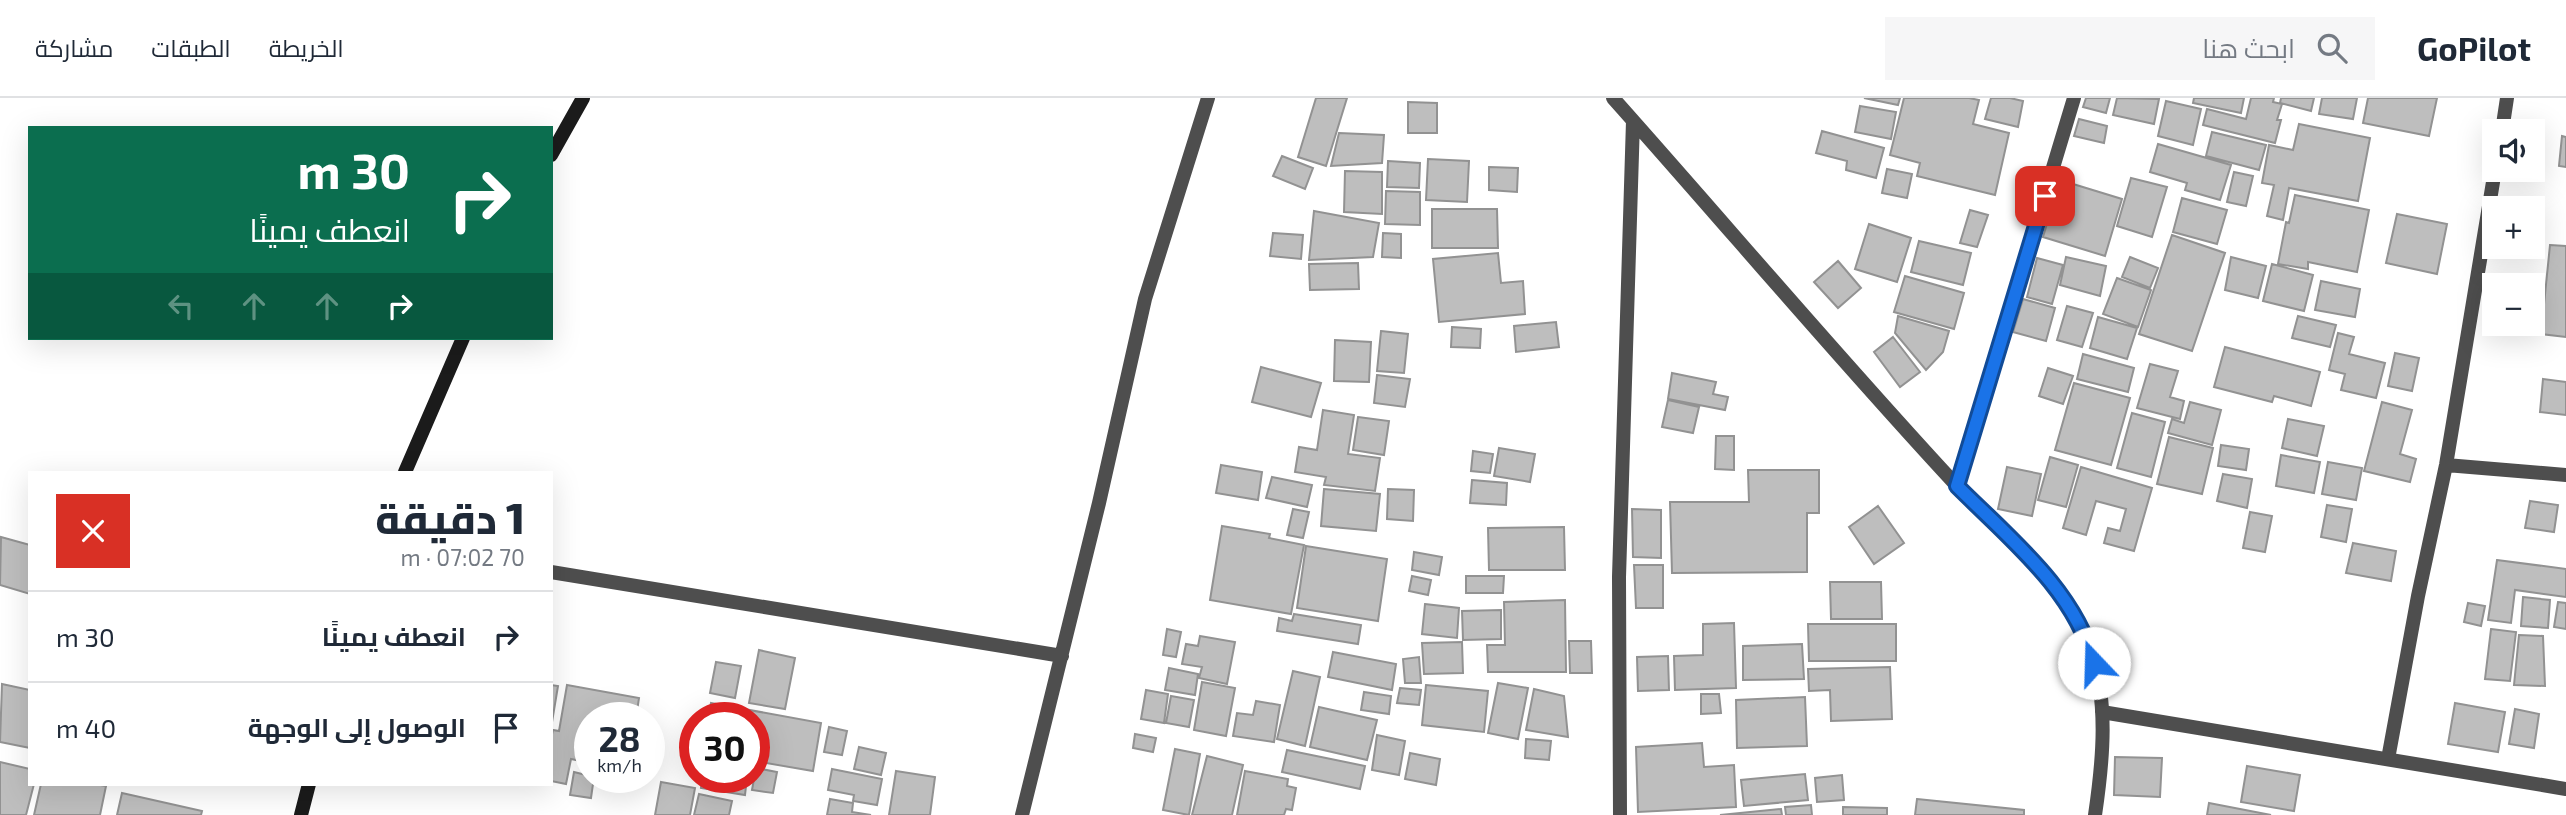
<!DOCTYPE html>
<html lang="ar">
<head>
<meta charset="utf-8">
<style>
	body { margin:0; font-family:"Exo 2",Cairo,sans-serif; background:#f6f6f7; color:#1f2937; direction:rtl; height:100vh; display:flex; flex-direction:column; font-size:26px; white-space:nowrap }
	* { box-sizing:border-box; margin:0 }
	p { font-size:23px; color:#747a83 }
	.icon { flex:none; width:38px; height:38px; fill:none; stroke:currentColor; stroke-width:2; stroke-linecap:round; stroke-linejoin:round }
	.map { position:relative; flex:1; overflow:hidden; direction:ltr }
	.panel { position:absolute; left:28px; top:373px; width:525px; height:315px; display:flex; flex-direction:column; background:#fff; border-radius:0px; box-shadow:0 7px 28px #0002; direction:rtl }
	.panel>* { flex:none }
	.guide { position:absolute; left:28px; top:28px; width:525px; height:214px; border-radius:0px; box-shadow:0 7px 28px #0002; direction:rtl; background:#0b6e4f; color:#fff; overflow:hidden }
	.buttons { position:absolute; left:2482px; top:21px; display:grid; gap:14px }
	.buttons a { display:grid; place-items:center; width:63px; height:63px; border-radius:0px; background:#fff; box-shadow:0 7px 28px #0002; font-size:35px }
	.speed { position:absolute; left:574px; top:604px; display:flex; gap:14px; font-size:35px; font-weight:700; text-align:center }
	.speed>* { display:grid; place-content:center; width:91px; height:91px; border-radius:50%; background:#fff; box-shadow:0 7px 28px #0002; line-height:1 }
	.speed small { font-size:18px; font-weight:400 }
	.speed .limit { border:10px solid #d22; background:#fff; color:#111 }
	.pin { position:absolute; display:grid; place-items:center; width:60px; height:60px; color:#fff; margin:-30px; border-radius:14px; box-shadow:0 4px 10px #0006 }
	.me { position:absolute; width:77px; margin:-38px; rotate:339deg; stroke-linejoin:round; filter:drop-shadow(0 0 5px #0008) }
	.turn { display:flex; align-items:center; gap:24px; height:147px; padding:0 28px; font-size:32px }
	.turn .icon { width:91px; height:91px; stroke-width:2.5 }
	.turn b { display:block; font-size:49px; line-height:60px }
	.lanes { display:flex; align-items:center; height:66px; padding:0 28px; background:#0003; justify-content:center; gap:35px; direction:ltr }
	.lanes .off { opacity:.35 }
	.round { display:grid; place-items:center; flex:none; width:74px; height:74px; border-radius:0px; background:#f6f6f7 }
	.summary { display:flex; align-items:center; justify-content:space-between; height:119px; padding:0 28px }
	h1 { font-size:42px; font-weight:800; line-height:52px }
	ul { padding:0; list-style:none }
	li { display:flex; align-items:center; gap:21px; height:91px; padding:0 28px; border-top:2px solid #e0e1e3 }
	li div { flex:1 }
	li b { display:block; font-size:26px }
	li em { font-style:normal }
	header { display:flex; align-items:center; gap:42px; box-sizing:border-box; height:98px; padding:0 35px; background:#fff; border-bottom:2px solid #e0e1e3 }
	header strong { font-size:33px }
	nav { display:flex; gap:38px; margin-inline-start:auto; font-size:24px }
	.search { width:490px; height:63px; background:#f6f6f7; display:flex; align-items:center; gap:18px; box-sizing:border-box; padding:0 24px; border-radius:0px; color:#747a83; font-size:26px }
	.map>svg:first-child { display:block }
	.building { fill:#bebebe; stroke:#929292; stroke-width:2 }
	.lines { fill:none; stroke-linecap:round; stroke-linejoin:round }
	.street { stroke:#4e4e4e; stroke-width:14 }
	.secondary { stroke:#1b1b1b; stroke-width:14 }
	.route-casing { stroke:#114b97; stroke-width:18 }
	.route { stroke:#1a73e8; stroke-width:12 }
</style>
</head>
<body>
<header>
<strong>GoPilot</strong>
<div class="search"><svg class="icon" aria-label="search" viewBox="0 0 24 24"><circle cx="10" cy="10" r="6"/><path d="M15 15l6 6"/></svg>ابحث هنا</div>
<nav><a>الخريطة</a><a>الطبقات</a><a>مشاركة</a></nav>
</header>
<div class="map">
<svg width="2566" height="717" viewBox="0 0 2566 717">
	<rect width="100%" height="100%" fill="#fff"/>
	<path class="building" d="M1316,0H1347L1326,68L1298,59Z
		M1864,0H1900L1898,7Z
		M1904,0H1969L1979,2L1973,26L2009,35L1995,97L1917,78L1920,65L1890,57Z
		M1991,0H2010L2023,3L2018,29L1985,21Z
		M2086,0H2110L2106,15L2083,9Z
		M2117,0L2159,1L2154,26L2113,17Z
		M2194,0H2244L2241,15L2193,5Z
		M2251,0H2274L2273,4L2282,6L2277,22H2281L2275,45L2203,27L2207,11L2246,21Z
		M2281,0H2314L2311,13L2280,5Z
		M2322,0H2357L2353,21L2319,16Z
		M2368,0H2437L2429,38L2363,25Z
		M2166,3L2201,11L2193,47L2158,38Z
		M1408,4L1437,5V35H1408Z
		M1860,8L1896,14L1891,41L1855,34Z
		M2079,21L2107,28L2104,45L2074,38Z
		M2299,26L2370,40L2358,103L2289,90L2283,122L2267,118L2274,87L2262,85L2269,47L2293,52Z
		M1822,33L1884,50L1876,80L1846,72L1847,63L1816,55Z
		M2212,34L2266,47L2259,72L2206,58Z
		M1339,35L1384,37L1382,65L1331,68Z
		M2562,38L2566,39V69L2559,68Z
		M2158,46L2231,67L2220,102L2185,92L2187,85L2150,74Z
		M1282,58L1313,70L1305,91L1273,78Z
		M1428,61L1469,63L1467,104L1426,102Z
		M1388,63L1420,65L1419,90L1387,89Z
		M1489,69L1518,70L1517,94L1489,92Z
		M1887,71L1912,76L1907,100L1882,95Z
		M1345,73L1382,74V116L1344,114Z
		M2234,74L2253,78L2246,108L2227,104Z
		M2131,80L2167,89L2152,139L2117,128Z
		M2060,82L2122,101L2105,158L2043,139Z
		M1386,93L1420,94V127L1385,126Z
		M2295,97L2369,112L2357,174L2308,164V171L2278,166L2286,124L2289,125Z
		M2182,100L2227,112L2217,146L2173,134Z
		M1432,111H1497L1498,150H1432Z
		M1970,112L1988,117L1977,149L1960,145Z
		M1314,113L1379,125L1373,159L1309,162Z
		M2397,116L2447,126L2437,176L2386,165Z
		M1869,126L1911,140L1897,184L1855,171Z
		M1273,135L1303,137L1301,161L1270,158Z
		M1383,135L1401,136V160L1382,159Z
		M2172,137L2225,155L2192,253L2139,236Z
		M1919,143L1971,155L1963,187L1911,174Z
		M2550,147L2566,148V239L2541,236Z
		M1498,155L1501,185L1523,183L1525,216L1439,224L1433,161Z
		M2066,159L2106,168L2100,198L2060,187Z
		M2130,159L2158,170L2150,190L2122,179Z
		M2231,159L2266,168L2258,200L2225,192Z
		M2037,160L2063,167L2052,206L2027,199Z
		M1838,163L1861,190L1838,210L1814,184Z
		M1358,165L1359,191L1310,192L1309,166Z
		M2272,166L2313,177L2304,213L2263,203Z
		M1905,178L1964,195L1954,231L1894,214Z
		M2117,180L2151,192L2138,229L2103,216Z
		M2321,183L2360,191L2355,219L2315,212Z
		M2023,201L2055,210L2046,243L2013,234Z
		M2067,208L2093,215L2082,249L2057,242Z
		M1898,218L1949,233L1943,254L1926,272L1895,235Z
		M2298,218L2336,227L2330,249L2292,240Z
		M2098,219L2137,230L2127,261L2090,250Z
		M1556,224L1559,249L1516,254L1514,228Z
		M1452,229L1481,231L1480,250L1451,249Z
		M1381,233L1408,236L1404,275L1377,273Z
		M2338,235L2354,239L2349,256L2385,265L2376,300L2341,292L2345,276L2329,272Z
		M1893,239L1920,274L1900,289L1874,254Z
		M1335,242L1371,244L1369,284L1334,283Z
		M2225,249L2320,274L2311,308L2274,298L2272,304L2214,289Z
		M2395,255L2419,260L2412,293L2388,288Z
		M2083,256L2134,270L2128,294L2077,281Z
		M2150,266L2178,273L2170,299L2184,303L2180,321L2137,310Z
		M1261,269L1321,285L1311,319L1252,304Z
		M2048,270L2073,278L2063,306L2039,298Z
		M1672,275L1716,284L1713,296L1728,299L1725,312L1668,301Z
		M1377,277L1410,281L1405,309L1374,305Z
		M2543,281L2566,284V317L2540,314Z
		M2074,285L2130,300L2111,367L2055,352Z
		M1668,302L1699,309L1693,335L1662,329Z
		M2190,304L2221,312L2212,347L2168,335L2172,321L2184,325Z
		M2382,304L2412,312L2400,356L2416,361L2410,384L2364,373Z
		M1323,312L1354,317L1348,356L1380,360L1375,393L1324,387L1326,379L1295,374L1299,349L1317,352Z
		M2132,315L2165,324L2151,379L2117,370Z
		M1358,319L1389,323L1384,357L1353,352Z
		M2288,321L2324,328L2317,358L2282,350Z
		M1716,338H1734V372L1715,371Z
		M2169,339L2213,350L2202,396L2157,386Z
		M2221,347L2249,351L2246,372L2218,368Z
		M1499,350L1535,356L1530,384L1494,378Z
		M1473,353L1493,356L1490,375L1471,373Z
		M2281,357L2320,364L2314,395L2276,388Z
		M2050,359L2078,367L2066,409L2038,402Z
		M2328,364L2362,370L2356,402L2322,396Z
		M1221,367L1262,374L1258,402L1216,395Z
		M2007,369L2041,376L2032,418L1998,411Z
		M2081,369L2152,390L2134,453L2104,445L2108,430L2120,433L2126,411L2096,403L2086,437L2063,430Z
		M1748,372H1819V415H1807V474L1672,475L1670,404H1749Z
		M2223,376L2252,381L2247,410L2217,403Z
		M1272,379L1312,387L1307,409L1266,400Z
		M1472,382L1507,385L1506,407L1470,405Z
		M1324,391L1380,396L1376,433L1321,428Z
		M1388,391L1414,392L1413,423L1387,421Z
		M2530,403L2558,407L2554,434L2525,430Z
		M2327,407L2352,411L2346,444L2321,439Z
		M1878,408L1904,445L1874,466L1849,429Z
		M1293,411L1309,414L1303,440L1287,437Z
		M1632,411L1661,412V460L1633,459Z
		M2250,414L2272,418L2265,454L2243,450Z
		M1222,428L1270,436L1269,440L1304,447L1291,516L1210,502Z
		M1564,429L1565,472H1489L1488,430Z
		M1,439L30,447V496L0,487Z
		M2353,445L2396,453L2391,483L2346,475Z
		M1306,448L1387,461L1378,523L1297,510Z
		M1414,454L1442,459L1439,477L1412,472Z
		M2497,462L2566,471V499L2515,492L2511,525L2488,522Z
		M1634,467H1663V510H1636Z
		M1412,478L1431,482L1428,497L1409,493Z
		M1466,478H1504L1503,495H1466Z
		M1830,484H1881L1882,521H1831Z
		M2523,499L2550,502L2548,530L2521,528Z
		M1565,502L1566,574H1488L1487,547H1505L1504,504Z
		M2558,504L2566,505V531L2554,529Z
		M2468,505L2485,508L2481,528L2464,524Z
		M1425,506L1459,510L1457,540L1422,536Z
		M1501,512V541L1463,542L1462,513Z
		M1294,516L1361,527L1358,546L1277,533L1279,520L1292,523Z
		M1734,525L1736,590L1675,592L1674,558L1703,557V526Z
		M1808,526H1896V563H1809Z
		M1167,531L1181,534L1176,559L1163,557Z
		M2491,531L2516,534L2510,583L2485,581Z
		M2519,537L2543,538L2545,588L2514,587Z
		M1200,538L1235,544L1227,586L1199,580L1202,569L1182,566L1186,546L1198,548Z
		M1569,543H1591L1592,575H1570Z
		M1462,544L1463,575L1424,576L1422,545Z
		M1802,546L1804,581L1743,582V548Z
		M759,552L795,560L785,611L749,605Z
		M1333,554L1396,566L1392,592L1328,579Z
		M1668,558L1669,592L1638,593L1637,559Z
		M1419,559L1421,585H1405L1403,561Z
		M716,564L741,568L735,600L710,595Z
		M1890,569L1892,621L1831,623L1830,592L1809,593L1808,571Z
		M1169,570L1198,576L1195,597L1165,592Z
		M1293,573L1320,579L1305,648L1277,641Z
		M1202,584L1235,590L1226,638L1194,632Z
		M1498,585L1528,590L1518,641L1488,635Z
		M2,586L30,592V650L0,644Z
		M551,587L558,588L551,630Z
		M567,587L639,600L636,620H590V665L571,661L566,686L551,683V640L553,632L559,633Z
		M1426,587L1488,593L1484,634L1422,627Z
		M1400,590L1421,592L1419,607L1397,605Z
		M1534,591L1564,598L1568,639L1526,632Z
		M1146,592L1168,596L1164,625L1141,621Z
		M1364,594L1391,598L1389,616L1361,612Z
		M1701,596H1719L1721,615L1701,616Z
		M1171,598L1194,602L1189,629L1166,625Z
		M1805,599L1807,648L1737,650L1736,602Z
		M1256,603L1280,607L1274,644L1233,638L1237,615L1253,617Z
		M711,605L821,625L813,673L754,663V620H708Z
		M2455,605L2505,614L2498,654L2448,646Z
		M1319,609L1377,622L1367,662L1310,649Z
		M2515,611L2539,616L2534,650L2509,646Z
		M829,629L847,633L842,657L824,654Z
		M1135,636L1156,640L1153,654L1133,650Z
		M1377,637L1405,643L1399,677L1372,672Z
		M1526,641L1551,643L1549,662L1525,660Z
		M1702,645L1704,669L1734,667L1736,709L1638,714L1636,649Z
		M859,649L886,655L881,677L854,671Z
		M1175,651L1200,656L1189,717L1163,712Z
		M1287,652L1365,668L1360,691L1282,674Z
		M1410,655L1440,661L1436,687L1405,681Z
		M1207,658L1243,667L1232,717H1192Z
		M2115,659L2162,660L2160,699L2114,697Z
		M0,664L30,671V686H34L26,717H0Z
		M2247,668L2300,677L2294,713L2241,704Z
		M756,670L777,674L773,695L752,692Z
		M832,671L882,681L877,707L853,703L854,697L828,692Z
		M896,673L935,679L930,717H889Z
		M1245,673L1288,681L1287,688L1296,690L1292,712L1286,711L1284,717H1237Z
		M574,674L594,679L591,700L570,697Z
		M1805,676L1808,702L1744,708L1741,682Z
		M1842,677L1844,702L1817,704L1815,680Z
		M702,679H747L745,697L701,690Z
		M661,684L695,690L690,717H655Z
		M41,686H95L106,688L100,717H34Z
		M122,695L202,713L201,717H117Z
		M699,696L732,703L729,717H694Z
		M830,701L853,705L852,714L871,717H827Z
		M1917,701L2024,712V717H1915Z
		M2209,705L2271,717H2207Z
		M1811,707L1812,717H1786L1785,709Z
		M1843,709L1887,710V717H1843Z
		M1781,711L1782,717H1720Z"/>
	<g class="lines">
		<path class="street" d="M1613,0C1728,129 1839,261 1957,388C2003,438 2065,483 2090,550C2109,602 2103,663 2095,717
			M2502,33L2507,0
			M2446,367L2566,377
			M1957,388L2074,0
			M551,474L1062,558
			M2102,614L2566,691
			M2388,661L2418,498L2446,367L2495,72
			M1022,717L1099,405L1145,201L1208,0
			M1620,717L1619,479L1633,23"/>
		<path class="secondary" d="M551,57L583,0
			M405,374L463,240
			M301,717L309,686"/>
	</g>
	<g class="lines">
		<g class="route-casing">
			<path id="route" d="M2045,98L1957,388C2009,440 2075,492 2094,565"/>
		</g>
		<use href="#route" class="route"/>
	</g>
</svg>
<div class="buttons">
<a><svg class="icon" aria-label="sound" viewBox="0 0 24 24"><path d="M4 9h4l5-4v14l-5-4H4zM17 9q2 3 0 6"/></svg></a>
<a>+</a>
<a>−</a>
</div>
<div class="speed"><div>28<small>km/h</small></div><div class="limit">30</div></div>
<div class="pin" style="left:2045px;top:98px;background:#d93025"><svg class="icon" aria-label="arrive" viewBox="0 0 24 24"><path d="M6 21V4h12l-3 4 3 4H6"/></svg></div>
<svg class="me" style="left:2094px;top:565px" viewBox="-20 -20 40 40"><circle r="19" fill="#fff"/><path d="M0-13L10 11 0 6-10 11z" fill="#1a73e8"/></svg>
<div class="guide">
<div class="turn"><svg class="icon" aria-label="right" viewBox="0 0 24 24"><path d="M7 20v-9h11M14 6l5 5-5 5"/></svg><div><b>30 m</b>انعطف يمينًا</div></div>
<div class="lanes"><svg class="icon off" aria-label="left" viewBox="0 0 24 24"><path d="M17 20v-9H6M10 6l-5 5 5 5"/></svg><svg class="icon off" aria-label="ahead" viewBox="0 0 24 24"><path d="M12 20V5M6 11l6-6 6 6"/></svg><svg class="icon off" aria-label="ahead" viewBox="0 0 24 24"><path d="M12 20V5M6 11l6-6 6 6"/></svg><svg class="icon" aria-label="right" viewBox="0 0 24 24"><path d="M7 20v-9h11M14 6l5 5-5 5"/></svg></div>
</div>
<section class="panel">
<div class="summary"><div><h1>1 دقيقة</h1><p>70 m · 07:02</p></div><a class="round" style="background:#d93025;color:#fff"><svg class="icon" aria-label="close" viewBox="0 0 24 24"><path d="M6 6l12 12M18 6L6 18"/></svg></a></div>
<ul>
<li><svg class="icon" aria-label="right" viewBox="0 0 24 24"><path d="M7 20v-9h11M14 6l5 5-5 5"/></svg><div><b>انعطف يمينًا</b></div><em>30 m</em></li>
<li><svg class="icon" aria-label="arrive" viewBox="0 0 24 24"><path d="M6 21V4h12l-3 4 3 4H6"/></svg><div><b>الوصول إلى الوجهة</b></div><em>40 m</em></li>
</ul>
</section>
</div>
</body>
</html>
